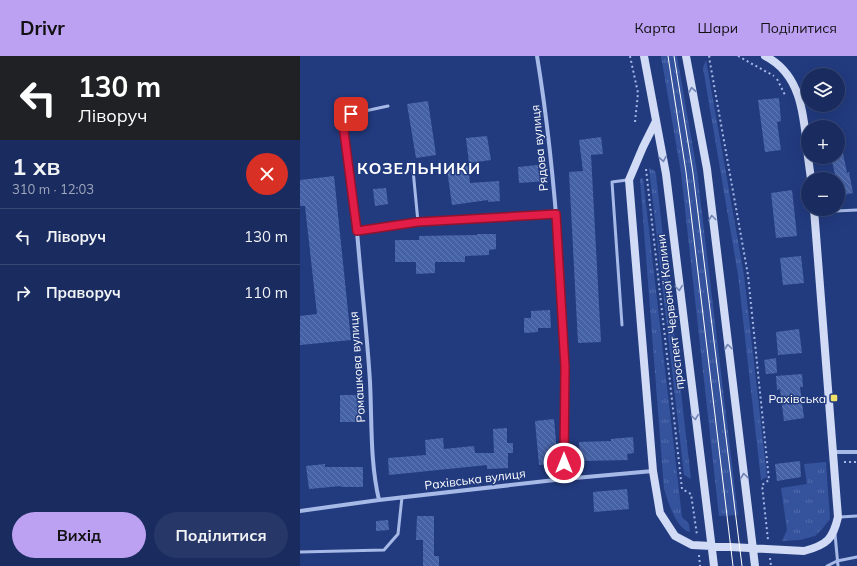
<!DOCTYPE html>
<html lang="uk">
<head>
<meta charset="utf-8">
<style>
	body { margin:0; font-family:Mulish,sans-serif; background:#273868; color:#f1f3f6; height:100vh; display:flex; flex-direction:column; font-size:15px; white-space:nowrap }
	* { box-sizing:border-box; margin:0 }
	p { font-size:13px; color:#9fa7bd }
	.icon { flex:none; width:22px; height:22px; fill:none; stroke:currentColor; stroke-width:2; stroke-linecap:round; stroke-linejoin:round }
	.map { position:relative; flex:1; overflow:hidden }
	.side { display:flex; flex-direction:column; background:#1a2c5f; width:300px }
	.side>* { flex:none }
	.top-card { background:#202124; color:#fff; overflow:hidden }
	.fabs { position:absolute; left:501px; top:12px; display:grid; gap:8px }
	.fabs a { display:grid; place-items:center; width:44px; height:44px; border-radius:50%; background:#1a2c5f; box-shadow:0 4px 16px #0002,0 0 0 1px #384874; font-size:20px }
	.pin { position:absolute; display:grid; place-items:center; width:34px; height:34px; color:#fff; margin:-17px; border-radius:8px; box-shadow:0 2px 6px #0006 }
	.me { position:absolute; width:44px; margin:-22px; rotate:0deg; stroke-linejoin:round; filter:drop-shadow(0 0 3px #0008) }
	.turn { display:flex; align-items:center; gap:14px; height:84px; padding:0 12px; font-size:18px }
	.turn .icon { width:52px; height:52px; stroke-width:2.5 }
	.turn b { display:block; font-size:28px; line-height:34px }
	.round { display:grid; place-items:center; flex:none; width:42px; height:42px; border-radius:21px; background:#273868 }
	.summary { display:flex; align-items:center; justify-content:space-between; height:68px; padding:0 12px }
	h1 { font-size:24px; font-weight:700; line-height:30px }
	.action { display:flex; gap:8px; margin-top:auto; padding:8px 12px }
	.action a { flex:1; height:46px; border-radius:24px; background:#bca0f2; color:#111; font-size:16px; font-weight:700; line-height:46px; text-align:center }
	.action a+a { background:#273868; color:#f1f3f6 }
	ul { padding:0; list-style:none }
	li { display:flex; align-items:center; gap:12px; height:56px; padding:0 12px; border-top:1px solid #384874 }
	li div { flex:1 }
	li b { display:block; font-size:15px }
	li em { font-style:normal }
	header { display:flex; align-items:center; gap:24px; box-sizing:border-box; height:56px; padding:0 20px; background:#bca0f2; color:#111 }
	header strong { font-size:19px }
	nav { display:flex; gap:22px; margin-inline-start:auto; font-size:14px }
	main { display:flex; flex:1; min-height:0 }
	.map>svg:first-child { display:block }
	.grass { fill:url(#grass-tufts) }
	.building { fill:url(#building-back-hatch) }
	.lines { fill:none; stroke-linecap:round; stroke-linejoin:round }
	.path { stroke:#a6b9e7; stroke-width:2; stroke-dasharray:2 3; stroke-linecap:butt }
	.service { stroke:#a6b9e7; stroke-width:3 }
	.minor { stroke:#a6b9e7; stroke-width:4 }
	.secondary { stroke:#d1dbf6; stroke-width:8 }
	.tram { stroke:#fff; stroke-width:1 }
	.oneway { stroke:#7183b5 }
	.route-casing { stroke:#92132f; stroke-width:10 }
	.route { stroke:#e11d48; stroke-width:7 }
	.poi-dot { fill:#f3e268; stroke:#223b7f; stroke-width:1.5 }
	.labels { text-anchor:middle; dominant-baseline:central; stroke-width:3; stroke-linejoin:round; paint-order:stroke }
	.street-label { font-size:12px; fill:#fff; stroke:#223b7f }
	.poi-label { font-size:12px; fill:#fff; stroke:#223b7f; text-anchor:end }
	.district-label { font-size:16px; font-weight:bold; letter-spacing:1px; fill:#fff; stroke:#223b7f }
</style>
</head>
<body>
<header>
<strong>Drivr</strong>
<nav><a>Карта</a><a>Шари</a><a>Поділитися</a></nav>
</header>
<main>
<section class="side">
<div class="top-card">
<div class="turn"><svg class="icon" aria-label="left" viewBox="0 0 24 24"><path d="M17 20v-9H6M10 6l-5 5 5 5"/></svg><div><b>130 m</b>Ліворуч</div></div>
</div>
<div class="summary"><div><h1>1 хв</h1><p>310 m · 12:03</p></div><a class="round" style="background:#d93025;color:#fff"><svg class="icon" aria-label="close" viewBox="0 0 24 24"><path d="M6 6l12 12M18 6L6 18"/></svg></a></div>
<ul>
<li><svg class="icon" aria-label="left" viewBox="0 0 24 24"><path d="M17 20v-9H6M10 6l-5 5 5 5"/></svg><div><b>Ліворуч</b></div><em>130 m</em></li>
<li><svg class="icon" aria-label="right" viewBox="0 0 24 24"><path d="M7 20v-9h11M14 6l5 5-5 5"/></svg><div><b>Праворуч</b></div><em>110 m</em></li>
</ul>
<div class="action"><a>Вихід</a><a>Поділитися</a></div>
</section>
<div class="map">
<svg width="557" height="510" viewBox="0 0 557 510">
	<defs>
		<pattern id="grass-tufts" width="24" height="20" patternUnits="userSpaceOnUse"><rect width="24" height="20" fill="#35529d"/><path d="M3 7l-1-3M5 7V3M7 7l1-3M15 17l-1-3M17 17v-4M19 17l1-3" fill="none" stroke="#536cac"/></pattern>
		<pattern id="building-back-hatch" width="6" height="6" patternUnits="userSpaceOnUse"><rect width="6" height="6" fill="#4662a6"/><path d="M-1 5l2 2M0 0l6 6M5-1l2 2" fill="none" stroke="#627ab3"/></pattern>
	</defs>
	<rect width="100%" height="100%" fill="#223b7f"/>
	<path class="grass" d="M361,0H377L397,115L438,459L419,460L381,117Z
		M406,4L444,219L467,421L461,424L438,219L403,12Z
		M349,112L355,115L356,119L391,423L384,419Z
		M343,122L382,461L389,468L390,476C376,473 368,445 364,433L340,123Z
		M526,406L530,463L523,472L515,480L500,484L482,485L487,474L481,432L507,428L504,408Z"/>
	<path class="building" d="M479,42L481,65L477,66L481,94L465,96L458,44Z
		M128,45L136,99L116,102L107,48Z
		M187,80L191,104L169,107L166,82Z
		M301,81L303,98L291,99L301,286L278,287L269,116L283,115L279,84Z
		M543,97L547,117L549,116L553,137L538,140V123H536L531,101H538V98Z
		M238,109V114L246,113L247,125L219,127L218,111Z
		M168,110L170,127L199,125L200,145L188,146V144L152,149L147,113Z
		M34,120L51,284L0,289V260L17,258L5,150H0V124Z
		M86,132L88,148L75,150L73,133Z
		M492,134L497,180L476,182L471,137Z
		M177,178H196V193L189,194V199L165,200V206H135V217L116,218V206H95V184H119V180L177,179Z
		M501,200L504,227L483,229L480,202Z
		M250,254L251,272H238V276L224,277V262H231V255Z
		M499,273L502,297L478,299L476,276Z
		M476,302L477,317L466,318L464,304Z
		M502,318L503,331H500L504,362L484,365L480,333L477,334L476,320Z
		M40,339H61V366H40Z
		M254,363L258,407L239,409L235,365Z
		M207,372V387H213V397H208V412L187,413V409L89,419L88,402L126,399L125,384L143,382L144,393L174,390L175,397H194L193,373Z
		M333,381L334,397L327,398L328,404L280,405L279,386L311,385V383Z
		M500,405L501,421L477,425L475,408Z
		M25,408V411H63V431H41V430L9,433L6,410Z
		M327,433L329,453L294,456L293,436Z
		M117,460H134V500H139V510H123V484H116Z
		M88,464L89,474L76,475V465Z"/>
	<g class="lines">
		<path class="path" d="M330,0L338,37L335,66
			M410,0L409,1L448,219L469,424L462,429L468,484
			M438,0L474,20
			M477,23L485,39
			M346,113L382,433L391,438L397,479
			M507,132L508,142
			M544,406H557
			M399,499L400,510
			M470,502L471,510"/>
		<path class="service" d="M88,50L51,58C45,60 44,62 43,68L57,175L118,166L256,158
			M113,114L118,166
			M514,156L557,154
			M322,269L312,126L327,124
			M540,461L557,460
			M535,478L538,510
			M0,496L84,494L98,478L102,441
			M527,510L537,505L557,501"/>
		<path class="minor" d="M237,0C254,103 261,207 265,310C266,348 264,385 264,423
			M57,175C61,226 67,276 70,326C72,366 70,406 79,444
			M533,396H557
			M0,455L79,444L264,423L353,415"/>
		<path class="secondary" d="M344,0L366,118L414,510
			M386,0L407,113L455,510
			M465,0C503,19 504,63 508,101
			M356,65L343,91L329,124L353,415L360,457L375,480L392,489L504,495C527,489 533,483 538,461L514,153
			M508,101L511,123"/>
		<path class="tram" d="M368,0L386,116L433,510
			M374,0L393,117L442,510"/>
	</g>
	<defs><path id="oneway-chevron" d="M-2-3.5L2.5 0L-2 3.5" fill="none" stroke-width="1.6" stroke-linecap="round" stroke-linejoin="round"/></defs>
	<g class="oneway">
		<use href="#oneway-chevron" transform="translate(392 34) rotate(-100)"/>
		<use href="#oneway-chevron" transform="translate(363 103) rotate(80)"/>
		<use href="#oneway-chevron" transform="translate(412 162) rotate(-97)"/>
		<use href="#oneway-chevron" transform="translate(379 232) rotate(83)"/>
		<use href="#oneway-chevron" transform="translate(428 291) rotate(-97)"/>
		<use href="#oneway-chevron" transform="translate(395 361) rotate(83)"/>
		<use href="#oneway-chevron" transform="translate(444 420) rotate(-97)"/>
	</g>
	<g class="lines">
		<g class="route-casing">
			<path id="route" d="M51,58C45,60 44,62 43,68L57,175L118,166L256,158L265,311L264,407"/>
		</g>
		<use href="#route" class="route"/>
	</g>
	<rect class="poi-dot" x="530" y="338" width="8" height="8" rx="2"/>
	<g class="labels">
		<g class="street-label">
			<text transform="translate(239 92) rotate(-96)">Рядова вулиця</text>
			<text transform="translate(370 256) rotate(-97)">проспект Червоної Калини</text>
			<text transform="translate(57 311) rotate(-94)">Ромашкова вулиця</text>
			<text transform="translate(175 423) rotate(-7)">Рахівська вулиця</text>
		</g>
		<g class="poi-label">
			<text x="526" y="342">Рахівська</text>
		</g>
		<g class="district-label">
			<text x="119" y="112">КОЗЕЛЬНИКИ</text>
		</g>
	</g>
</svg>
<div class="fabs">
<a><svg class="icon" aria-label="layers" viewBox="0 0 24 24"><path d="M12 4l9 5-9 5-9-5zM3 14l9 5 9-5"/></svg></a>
<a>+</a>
<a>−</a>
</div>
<div class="pin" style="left:51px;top:58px;background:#d93025"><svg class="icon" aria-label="arrive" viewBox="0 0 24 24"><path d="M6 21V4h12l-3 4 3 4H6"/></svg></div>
<svg class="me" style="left:264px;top:407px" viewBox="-20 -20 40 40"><circle r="17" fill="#e11d48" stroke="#fff" stroke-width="3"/><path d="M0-11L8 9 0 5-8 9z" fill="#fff"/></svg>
</div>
</main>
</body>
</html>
